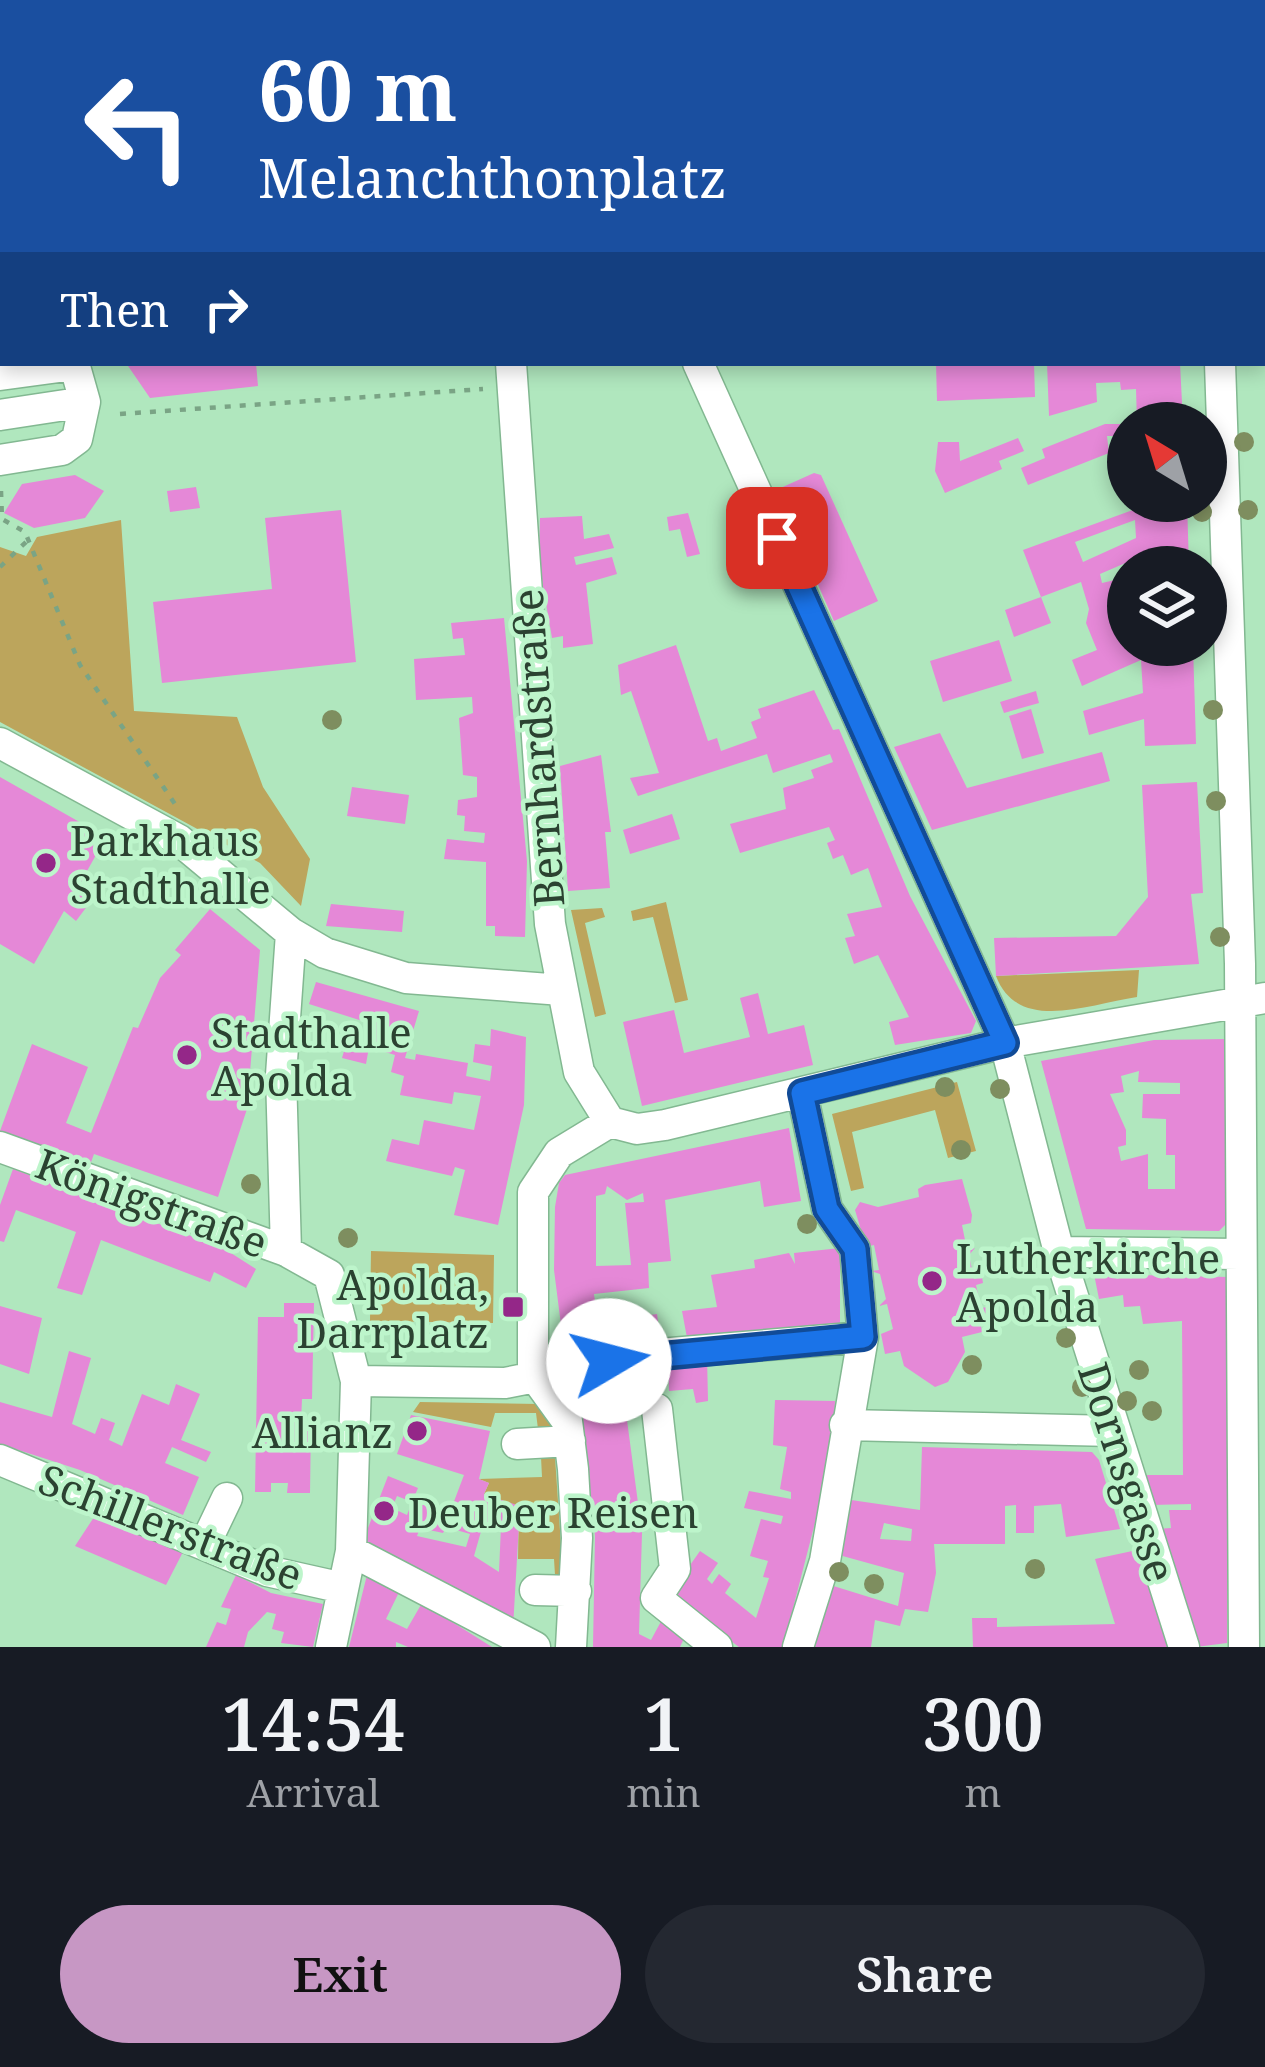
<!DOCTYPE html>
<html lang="en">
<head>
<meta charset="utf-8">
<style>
	body { margin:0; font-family:"Noto Serif",serif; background:#242831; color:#f1f3f6; height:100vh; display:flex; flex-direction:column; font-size:45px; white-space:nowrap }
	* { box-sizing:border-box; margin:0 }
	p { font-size:39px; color:#9ea1a6 }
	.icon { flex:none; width:66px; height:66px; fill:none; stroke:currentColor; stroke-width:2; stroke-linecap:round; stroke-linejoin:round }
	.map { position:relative; height:1647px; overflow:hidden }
	.sheet { display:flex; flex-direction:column; background:#171b24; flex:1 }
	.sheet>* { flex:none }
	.banner { position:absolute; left:0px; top:0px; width:1266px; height:366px; box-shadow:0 6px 18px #0003; background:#1a4fa0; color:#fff; overflow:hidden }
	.needle { width:78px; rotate:322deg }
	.controls { position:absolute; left:1107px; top:402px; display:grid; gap:24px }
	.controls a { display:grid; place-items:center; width:120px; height:120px; border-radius:50%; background:#171b24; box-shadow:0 6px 18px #0003; font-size:60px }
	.pin { position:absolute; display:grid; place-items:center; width:102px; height:102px; color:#fff; margin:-51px; border-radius:24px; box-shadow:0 6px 18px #0006 }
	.me { position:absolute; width:132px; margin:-66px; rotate:82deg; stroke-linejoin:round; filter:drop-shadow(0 0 9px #0008) }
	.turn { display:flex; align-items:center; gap:42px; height:252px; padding:0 60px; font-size:54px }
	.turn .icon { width:156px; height:156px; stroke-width:2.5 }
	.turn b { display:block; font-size:84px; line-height:102px }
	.then { display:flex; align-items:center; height:114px; padding:0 60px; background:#0003; gap:24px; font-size:45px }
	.eta { display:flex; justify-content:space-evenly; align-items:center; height:204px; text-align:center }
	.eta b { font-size:72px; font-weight:600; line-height:84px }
	.action { display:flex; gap:24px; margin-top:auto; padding:24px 60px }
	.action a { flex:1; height:138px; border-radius:72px; background:#c797c4; color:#111; font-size:48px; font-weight:600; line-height:138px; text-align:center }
	.action a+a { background:#242831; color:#f1f3f6 }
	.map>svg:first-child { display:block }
	.green { fill:#bca55c }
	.building { fill:#e588d7; fill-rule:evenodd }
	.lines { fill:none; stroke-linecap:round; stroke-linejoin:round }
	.minor-casing { stroke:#82b891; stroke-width:33 }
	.path { stroke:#7aa485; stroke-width:4.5; stroke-dasharray:6 9; stroke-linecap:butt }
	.minor { stroke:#fff; stroke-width:30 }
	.tree { fill:#7e8e5f }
	.route-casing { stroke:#114b97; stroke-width:30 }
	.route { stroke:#1a73e8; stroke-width:21 }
	.poi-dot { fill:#942788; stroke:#bdf5cb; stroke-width:4.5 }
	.labels { text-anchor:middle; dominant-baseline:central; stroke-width:9; stroke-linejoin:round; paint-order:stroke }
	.street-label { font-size:42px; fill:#2b4231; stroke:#bdf5cb }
	.poi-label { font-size:42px; fill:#2b4231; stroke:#bdf5cb; text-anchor:start }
</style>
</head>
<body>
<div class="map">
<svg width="1265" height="1647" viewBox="0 0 1265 1647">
	<rect width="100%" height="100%" fill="#b0e7be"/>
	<path class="green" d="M121,520L134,711L237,717L263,787L310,859L301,906L260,863L0,722V547L26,556L37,537Z
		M666,902L688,1000L675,1003L653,917L633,921L631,911Z
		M602,908L605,917L585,923L606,1014L595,1017L571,910Z
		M1139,970L1137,997C1089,1004 1018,1034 996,976Z
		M957,1082L976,1151L948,1158L935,1110L852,1132L864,1188L851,1191L832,1114Z
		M371,1251L494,1255L493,1323L370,1321Z
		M420,1402L539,1404L549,1411L551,1428L538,1429L536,1413H495L491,1427L413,1412Z
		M541,1457H555L563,1575H555L554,1559H518L519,1507L484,1494L489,1483L479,1479L542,1477Z"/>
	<path class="building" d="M126,363H256L258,386L150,398Z
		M936,363H1034L1035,397L937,401Z
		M1047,363H1180L1183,423H1137L1136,389L1121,390L1120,382L1096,383L1097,402L1049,416Z
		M1105,424H1128V436H1107L1109,453L1028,485L1021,468L1045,458L1042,449Z
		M1018,438L1024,451L999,461L1002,469L945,493L935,471L938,442H959L960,461Z
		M814,473L821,475L878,601L834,621L776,490Z
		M75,475L104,491L85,518L34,528L4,513L22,484Z
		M196,487L200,508L170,512L167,491Z
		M1141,501H1187L1189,567H1144V557L1137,558L1100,574L1102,583L1128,577V645H1193L1196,744L1145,746L1144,719L1089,735L1083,711L1143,693L1141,660L1082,686L1072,660L1097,650L1086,623L1089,609L1081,582L1041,597L1023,550L1141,507ZM1135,520L1136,538L1083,562L1075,542Z
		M341,510L356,662L162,683L153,602L272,589L265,518Z
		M688,513L700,554L687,557L680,529L669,531L667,517Z
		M582,516L584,539L609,534L614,548L574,557L576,565L612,557L617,574L586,583L593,644L563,648V636L552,638L539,563L540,518Z
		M1041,597L1051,623L1014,637L1005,610Z
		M504,618L527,861L525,937L495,936V926H486V862L444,859L447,839L484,843L485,833L464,831L465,816L457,815L458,800L477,797V777L463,775L459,718L473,713L472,697L416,700L414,659L465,655L463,638L453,639L451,623Z
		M999,640L1012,681L943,702L930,661Z
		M676,645L708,741L717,738L721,751L757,738L751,722L761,718L758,709L814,690L833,730L839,729L910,896L976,1021L971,1033L895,1045L889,1022L909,1017L878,955L854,964L845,938L855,936L847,914L882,907L868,868L851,875L843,855L833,859L827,843L835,840L829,827L740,853L730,824L786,809L783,788L814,778L811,770L833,762L830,754L773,773L767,754L638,796L630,778L659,773L631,691L621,695L618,665Z
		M1036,691L1039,703L1004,713L1000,702Z
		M1031,709L1044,753L1022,759L1009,716Z
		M940,733L967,788L1102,752L1110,781L932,830L894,747Z
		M601,755L611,832H605L610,888L568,891L560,766Z
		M0,777L106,837L77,889L91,901L76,921L64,911L34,964L0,944Z
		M1197,782L1203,893L1191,894L1199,964L996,976L994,938L1116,936L1148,897L1142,785Z
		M352,787L409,795L405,824L347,816Z
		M672,814L680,839L630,854L623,830Z
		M331,904L404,911L402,932L326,926Z
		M210,909L260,950L247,1109L218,1197L94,1154L90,1165L0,1131L32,1044L88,1067L66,1123L91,1133L133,1027L138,1028L160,978L181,955L175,950Z
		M316,982L419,1011L405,1058L415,1060L416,1054L468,1063L466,1076L490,1081L492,1066L473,1062L475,1044L490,1046L491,1029L526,1037L524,1105L498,1225L454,1215L465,1170L455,1167L452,1176L386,1161L392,1139L419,1145L424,1120L474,1130L481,1096L454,1092L452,1104L400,1095L404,1076L391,1072L395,1055L369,1047L375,1025L309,1004Z
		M758,993L768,1034L804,1025L813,1065L642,1106L623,1022L674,1010L684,1053L750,1037L740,998Z
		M1228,1039V1222L1219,1231L1086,1229L1041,1061L1154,1040ZM1139,1071L1138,1082L1180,1083V1094H1143L1142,1118L1166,1119V1155H1175V1189H1148V1154L1121,1161L1118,1147L1126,1145V1130L1110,1094L1124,1092L1121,1076Z
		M347,1041L369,1047L366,1064L342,1058Z
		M789,1128L801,1201L764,1207L760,1181L665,1200L671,1261L648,1263L649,1288L594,1294L598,1323L657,1314L661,1345L627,1350L625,1335L592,1340L594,1352L565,1356L554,1270L555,1207L559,1183L565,1175ZM607,1186L627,1200L643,1193L644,1202L625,1203L631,1265L596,1266V1196L605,1194Z
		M13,1169L223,1248L256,1269L246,1288L214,1272L210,1282L101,1240L82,1295L57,1288L76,1232L16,1210L4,1242L0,1241V1205Z
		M962,1179L972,1215L971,1223L962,1225L967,1250L975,1248L969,1255L974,1279L982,1277L983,1283L976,1285L981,1308L988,1307L990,1312L979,1315L982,1332L962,1337L965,1352L948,1382L935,1387L904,1366L900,1351L885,1354L881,1334L893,1329L887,1304L879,1306L886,1299L880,1274L871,1271L879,1270L874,1245L866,1247L855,1210L860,1202L878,1207L919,1197L918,1189L925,1185Z
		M840,1248V1324L688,1343L682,1311L717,1307L711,1275L755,1268L754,1260L789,1253L795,1264L794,1253Z
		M1094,1274L1228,1277L1227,1643L1196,1647L1156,1529L1171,1528L1169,1510H1191V1504L1152,1505L1143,1475H1183L1182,1321L1143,1324L1140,1306L1124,1307L1123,1295L1099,1299Z
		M284,1303H314L312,1399H302L301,1421H311L310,1493H287L288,1483H271V1492H255L258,1317H284Z
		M0,1306L42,1318L29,1374L0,1364Z
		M69,1351L91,1358L72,1424L95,1434L101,1418L115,1423L109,1440L122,1446L142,1394L169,1405L176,1384L200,1394L181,1440L211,1452L206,1462L172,1447L165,1463L199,1477L183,1515L80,1470L0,1444V1402L52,1417Z
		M707,1356L708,1401L696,1403L693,1389L669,1391L668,1361Z
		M623,1390L642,1533L639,1634L651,1640L665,1614L688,1630L680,1647H593L595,1536L580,1396Z
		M775,1400L835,1401L833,1453L783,1647H739L669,1595L700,1551L718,1563L707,1579L712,1584L719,1574L731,1584L725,1593L756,1618L769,1578L763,1577L768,1561L750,1556L761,1519L781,1524L783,1516L744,1508L749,1491L791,1499V1492L780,1489L787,1447L773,1445Z
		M411,1415L490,1431L479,1479L489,1483L484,1494L520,1506L513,1628L363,1541L388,1476L418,1488L412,1502L397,1496L392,1508L407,1515L412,1502L450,1512L464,1475L397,1454ZM484,1521L501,1526L499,1572L474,1556ZM446,1527L470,1534L466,1547L417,1536L420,1528L443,1533Z
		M922,1447L1092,1452L1099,1460L1120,1529L1066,1537L1061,1504L1034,1506V1533H1016V1505L1005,1506V1544H934L936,1573L928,1612L905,1609L900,1626L875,1620L871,1647H811L827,1584L898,1606L904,1573L839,1555L851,1500L920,1510ZM884,1523L912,1529L911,1541L880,1539Z
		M96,1514L184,1550L166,1585L75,1546Z
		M1137,1550L1175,1647H973L972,1618H997V1627L1115,1624L1095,1559Z
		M368,1571L401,1588L386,1619L407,1629L422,1603L492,1647H408L396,1642V1647H349Z
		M236,1575L271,1593L323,1604L313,1647L281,1643L284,1632L272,1629L276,1614L267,1612L248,1632L244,1647H206L217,1622L226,1625L231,1609L221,1607Z"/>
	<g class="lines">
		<g class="minor-casing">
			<path id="minor" d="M435,0L436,3
				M753,0L754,3
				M807,0V3
				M838,0L839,3
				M863,0L864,3
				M911,0V3
				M976,0L977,3
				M1199,0V3
				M43,3L44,0
				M476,3V0
				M703,3V0
				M0,133L3,124
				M0,187L3,191
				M1263,324H1265
				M0,340L3,339
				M511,363L550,924L579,1072L610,1122
				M698,363L1005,1043L1059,1252L1184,1647
				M1220,363L1240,964L1244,1647
				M0,375L74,365
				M0,415L85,402
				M0,460L62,450L77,439L85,402L74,363
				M0,743L179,840L291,933L325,953L406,978L562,990
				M610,1122L637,1129L665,1125L1005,1043L1265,998
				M0,1147L286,1251L329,1275L356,1381L351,1551L331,1647
				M286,1251L281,1075L291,933
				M1059,1252L1239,1254
				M356,1381L505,1383L647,1355L863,1337
				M657,1409L675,1569L656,1598L717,1647
				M845,1425L1113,1431
				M517,1444L570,1441
				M0,1460L267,1571L343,1588
				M205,1544L227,1498
				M351,1551L535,1647
				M535,1590L576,1591
				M571,1647L577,1538L573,1469L567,1421L533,1374V1192L559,1153L610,1122
				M798,1647L825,1561L863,1337L855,1249L827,1209L802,1093"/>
		</g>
		<path class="path" d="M120,414L483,389
			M1,491L2,519L25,532L80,665L175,804
			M0,567L26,542"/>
		<use href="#minor" class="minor"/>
	</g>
	<g class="tree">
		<circle cx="1244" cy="442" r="10"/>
		<circle cx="1248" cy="510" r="10"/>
		<circle cx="1202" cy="512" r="10"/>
		<circle cx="1213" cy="710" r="10"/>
		<circle cx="332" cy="720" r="10"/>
		<circle cx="1216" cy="801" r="10"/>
		<circle cx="1220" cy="937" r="10"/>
		<circle cx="262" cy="1039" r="10"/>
		<circle cx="945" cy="1087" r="10"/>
		<circle cx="1000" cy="1089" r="10"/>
		<circle cx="961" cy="1150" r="10"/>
		<circle cx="251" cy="1184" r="10"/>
		<circle cx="807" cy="1224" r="10"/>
		<circle cx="348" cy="1238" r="10"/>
		<circle cx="1066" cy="1338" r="10"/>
		<circle cx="972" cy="1365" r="10"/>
		<circle cx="1139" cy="1370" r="10"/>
		<circle cx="1082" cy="1387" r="10"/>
		<circle cx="1127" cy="1401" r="10"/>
		<circle cx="1152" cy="1411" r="10"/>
		<circle cx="1035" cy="1569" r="10"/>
		<circle cx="839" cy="1572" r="10"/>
		<circle cx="874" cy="1584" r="10"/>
	</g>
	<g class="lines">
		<g class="route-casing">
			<path id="route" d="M609,1361L863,1337L855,1249L827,1209L802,1093L1005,1043L777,538"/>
		</g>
		<use href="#route" class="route"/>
	</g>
	<g class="poi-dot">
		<circle cx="46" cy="863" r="12"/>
		<circle cx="187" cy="1055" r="12"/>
		<circle cx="932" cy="1281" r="12"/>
		<rect x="501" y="1295" width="24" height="24" rx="6"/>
		<circle cx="417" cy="1431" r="12"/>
		<circle cx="384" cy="1511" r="12"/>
	</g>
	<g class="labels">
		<g class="street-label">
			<text transform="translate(537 748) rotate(-94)">Bernhardstraße</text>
			<text transform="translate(152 1202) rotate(20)">Königstraße</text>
			<text transform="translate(1128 1472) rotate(72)">Dornsgasse</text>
			<text transform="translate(171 1526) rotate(21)">Schillerstraße</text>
		</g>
		<g class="poi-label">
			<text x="70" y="839">Parkhaus<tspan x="70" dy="48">Stadthalle</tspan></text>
			<text x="211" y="1031">Stadthalle<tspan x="211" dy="48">Apolda</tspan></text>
			<text x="956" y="1257">Lutherkirche<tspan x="956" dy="48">Apolda</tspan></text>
			<text x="489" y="1283" text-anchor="end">Apolda,<tspan x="489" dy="48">Darrplatz</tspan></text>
			<text x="393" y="1431" text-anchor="end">Allianz</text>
			<text x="408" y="1511">Deuber Reisen</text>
		</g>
	</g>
</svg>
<div class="controls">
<a><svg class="needle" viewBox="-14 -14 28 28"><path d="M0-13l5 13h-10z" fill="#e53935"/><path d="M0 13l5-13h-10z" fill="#9ea1a6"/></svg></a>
<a><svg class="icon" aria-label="layers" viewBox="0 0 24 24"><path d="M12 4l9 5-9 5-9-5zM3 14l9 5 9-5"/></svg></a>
</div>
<div class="pin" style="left:777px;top:538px;background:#d93025"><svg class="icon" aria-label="arrive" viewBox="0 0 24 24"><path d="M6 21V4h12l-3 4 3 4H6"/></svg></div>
<svg class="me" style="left:609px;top:1361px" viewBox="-20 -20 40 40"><circle r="19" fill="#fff"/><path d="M0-13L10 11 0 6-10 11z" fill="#1a73e8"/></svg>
<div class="banner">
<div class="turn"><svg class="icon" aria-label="left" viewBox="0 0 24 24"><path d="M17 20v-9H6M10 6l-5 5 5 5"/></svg><div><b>60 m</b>Melanchthonplatz</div></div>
<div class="then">Then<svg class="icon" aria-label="right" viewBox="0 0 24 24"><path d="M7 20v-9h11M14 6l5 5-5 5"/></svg></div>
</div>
</div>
<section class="sheet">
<div class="eta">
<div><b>14:54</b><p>Arrival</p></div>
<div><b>1</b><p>min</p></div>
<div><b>300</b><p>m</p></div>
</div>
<div class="action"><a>Exit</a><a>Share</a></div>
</section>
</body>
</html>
